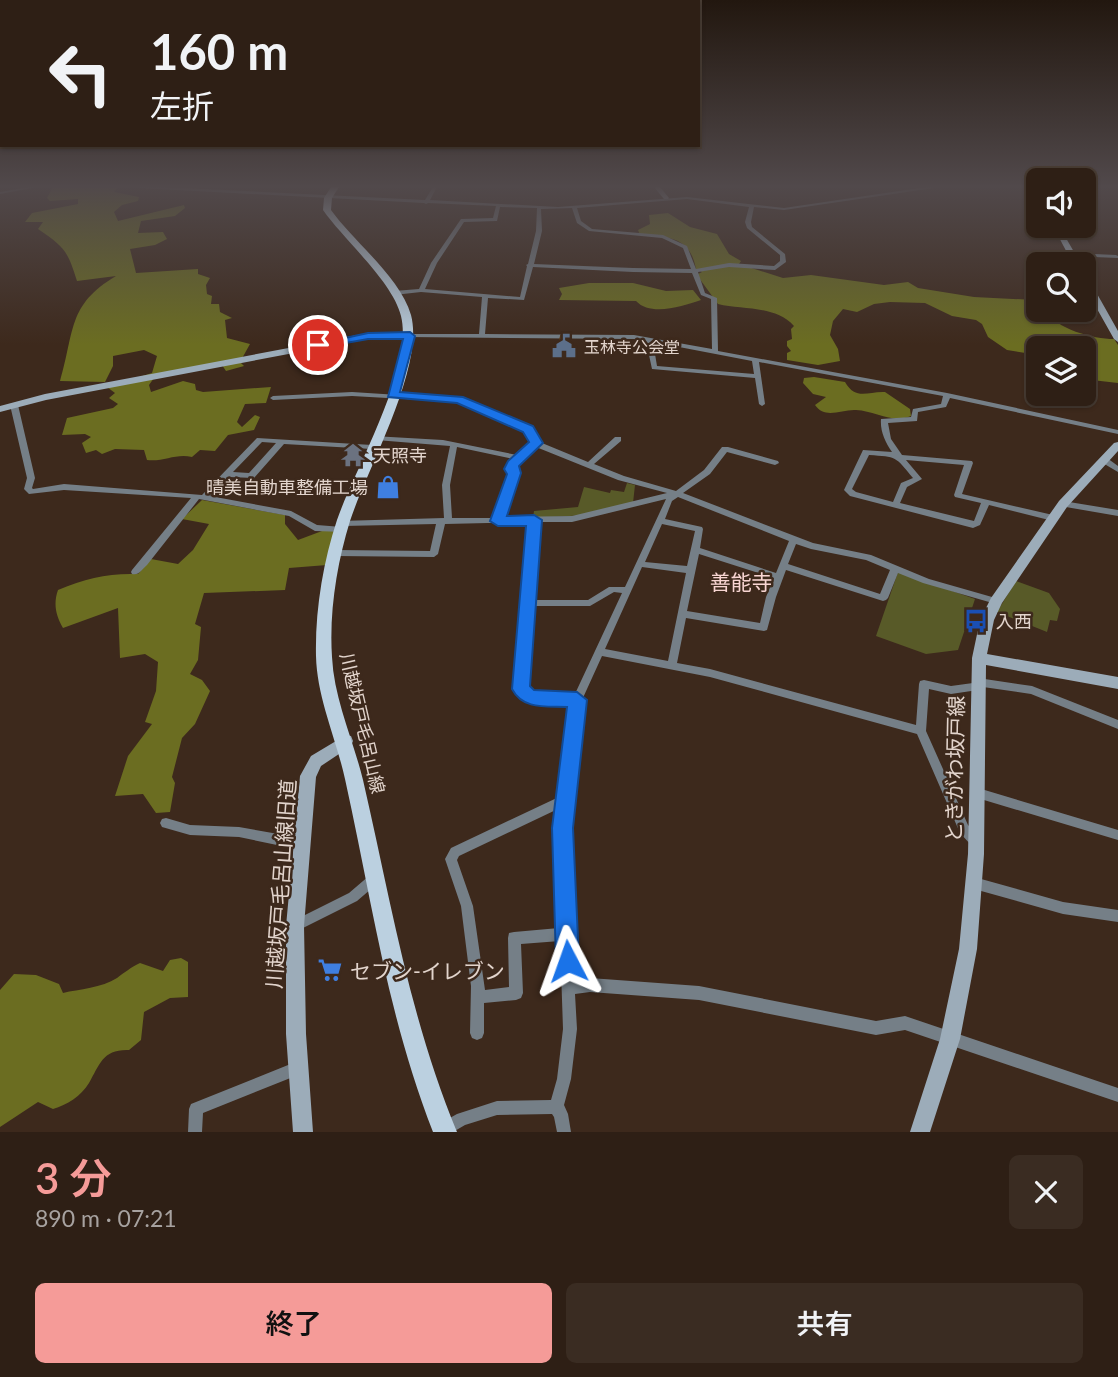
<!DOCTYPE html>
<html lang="ja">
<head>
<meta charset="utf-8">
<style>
	body { margin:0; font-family:Lato,"Noto Sans JP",sans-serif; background:#3a2c22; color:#f1f3f6; height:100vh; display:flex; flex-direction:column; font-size:26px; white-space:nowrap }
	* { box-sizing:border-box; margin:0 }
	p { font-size:23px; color:#a7a2a0 }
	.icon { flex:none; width:38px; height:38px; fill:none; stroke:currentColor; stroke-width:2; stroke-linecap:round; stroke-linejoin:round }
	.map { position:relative; height:1132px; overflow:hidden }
	.side { display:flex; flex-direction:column; background:#2e1f15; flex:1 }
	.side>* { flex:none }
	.banner { position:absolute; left:0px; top:0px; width:700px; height:147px; box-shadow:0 2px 5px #0004,0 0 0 2px #493d34; background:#2e1f15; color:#f1f3f6; overflow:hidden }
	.buttons { position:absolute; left:1026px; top:168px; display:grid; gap:14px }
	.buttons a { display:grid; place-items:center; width:70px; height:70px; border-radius:10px; background:#2e1f15; box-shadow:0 2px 5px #0004,0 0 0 2px #493d34; font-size:35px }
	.pin { position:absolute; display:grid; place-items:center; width:60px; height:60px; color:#fff; margin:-30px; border:4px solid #fff; border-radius:50%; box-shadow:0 2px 7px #0007 }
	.me { position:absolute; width:77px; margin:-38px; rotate:356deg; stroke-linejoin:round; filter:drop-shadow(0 0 5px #0008) }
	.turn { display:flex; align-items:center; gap:24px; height:147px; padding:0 35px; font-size:32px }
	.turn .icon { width:91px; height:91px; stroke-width:2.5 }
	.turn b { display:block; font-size:49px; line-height:60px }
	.round { display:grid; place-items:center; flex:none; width:74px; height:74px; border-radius:10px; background:#3a2c22 }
	.headline { display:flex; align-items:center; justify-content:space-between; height:119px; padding:0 35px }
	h1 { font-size:42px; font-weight:600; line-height:52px; color:#f59b98 }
	.action { display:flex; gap:14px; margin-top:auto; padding:14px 35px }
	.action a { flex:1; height:80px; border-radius:10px; background:#f59b98; color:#111; font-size:28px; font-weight:600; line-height:80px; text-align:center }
	.action a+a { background:#3a2c22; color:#f1f3f6 }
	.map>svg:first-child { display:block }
	.green { fill:#585a28 }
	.forest { fill:#6b6d21 }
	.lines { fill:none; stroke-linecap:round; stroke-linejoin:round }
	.street { fill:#757f87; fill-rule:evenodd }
	.secondary { fill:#9cacb9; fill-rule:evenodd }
	.primary { fill:#bbd0e0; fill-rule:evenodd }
	.wall { fill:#744618 }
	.building { fill:#87511c; stroke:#5e3914; stroke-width:2 }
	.route { fill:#1a73e8; stroke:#114b97; stroke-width:2 }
	.labels { text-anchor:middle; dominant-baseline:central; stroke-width:5; stroke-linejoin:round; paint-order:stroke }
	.far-poi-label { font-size:16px; fill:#e2d4cc; stroke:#3d291c; text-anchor:start }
	.poi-label { font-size:18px; fill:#e2d4cc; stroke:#3d291c; text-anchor:start }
	.street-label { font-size:18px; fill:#e2d4cc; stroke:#3d291c }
	.quarter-label { font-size:21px; fill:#f8d5d2; stroke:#3d291c }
	.near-street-label { font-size:21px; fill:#e2d4cc; stroke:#3d291c }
	.near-poi-label { font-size:21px; fill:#e2d4cc; stroke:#3d291c; text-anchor:start }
</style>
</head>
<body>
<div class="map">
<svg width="1118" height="1132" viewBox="0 0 1118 1132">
	<rect width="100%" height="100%" fill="#3d291c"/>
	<path class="green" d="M627,483L635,485L633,503L588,515L533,518L534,511L578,507L584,487L610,493L611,490L624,492Z
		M898,572L975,599L958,650L926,654L876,636Z
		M1016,581L1049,593L1060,609L1057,621L1050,620L1047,632L997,612Z"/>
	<path class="forest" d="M53,187H118L114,192L139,197L138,201L122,205L114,212L118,221L184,205L185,208L175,216L141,221L138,233L163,232L167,239L155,245L130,249L136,273L198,269V274L210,278L206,285L207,294L212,296L211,304H219L220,312L232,318L225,320L227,338L250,344L240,362L244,366L226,371L222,365L154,378L149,385L151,392L183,381L195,384L196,390L203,392L271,387L266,403L245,404L237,422L242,427L255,415L260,417L254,430L228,435L215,451L200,450L192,457C176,453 164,462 147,460L144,450L115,449L102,454L96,450L86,453L82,443L91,437L85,434L62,435L67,418L113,408L118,404L109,398L115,393L107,387L152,373L157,356L144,350L113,356V366L105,382L60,381C75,331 67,305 116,276L77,281C67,249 64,247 38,229L43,222H25L32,213L78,204V199L50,201L47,198Z
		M668,213L690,227L717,234L729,254L741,261L739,264L783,278L811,275L884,285L908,282L918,288L974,297L1036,300L1038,310H1045C1056,329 1093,339 1114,339L1118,345V383L1083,379V348H1038V355L1007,350L988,337L982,324L976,320L952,316L925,303L890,302L874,304L857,312L843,309L833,321L830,335L838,349L840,361L818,365L787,360V353L791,351L787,346V341L792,339L791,329L794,326C775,305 742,310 718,304L699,278L698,274L702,272L696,269C690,236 668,237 640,235L638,230L650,224L649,215Z
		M589,283H633L666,291L693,290L701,300C683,306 651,317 636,301L559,300L562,294L559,288Z
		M814,377L845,382C856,401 868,391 885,392L910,409L911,416C891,424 876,411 856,410C842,409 825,420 815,405L826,397L813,394L803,383L804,378Z
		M202,500L285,515V524L298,540L322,531H335L327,565L289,568L285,590L204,593L195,624L201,627L198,660L190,674L202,680L210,691L195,724L182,738L172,777L175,783L170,812L156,813L143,794L115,796L128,756L152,724L145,722L156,691L158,662L145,654L120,658L118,608L63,628C56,616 53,604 58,590C86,578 108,573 138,574L151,559L178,564L193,550L209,524L182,519Z
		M181,958L188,962V997L170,998L144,1012L141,1040L129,1050C103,1049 100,1064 89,1083C81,1096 67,1105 53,1109L38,1102L0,1127V990L14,974L36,975L59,984L63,993C79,989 102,988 117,978C125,972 130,968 140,963L163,971L170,960Z"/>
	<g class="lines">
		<path class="street" d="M29,187H38L0,194V192Z
			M138,187H163L425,200L433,187H437L430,200L558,207L687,197L784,208L926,187H936L934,188L784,210L754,207L751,222L752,227L785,254L786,262L775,270L729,267L698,272L705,293L717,298L718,351L947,393L1118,430V434L950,398L946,407L918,412L917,421L888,423L891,439L902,455L972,461L973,463L962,494L1053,515L1057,518L1053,521L989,505L980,525L973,528L850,496L844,490L863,450L892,452C885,442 880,431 881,419L911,417L913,409L941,404L943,396L759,362L765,404L762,406L759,404L755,378L652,369L646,341L634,339L407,337L406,336L409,334H479L482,297L421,292L394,295L391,293L394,291L419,289L431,263L461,219L493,218L496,206L428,203L426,204L424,203L140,188ZM687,199L749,207L745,222L747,228L780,255V261L774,266L729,263L696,269L687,246L663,235L592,229L581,221L577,208ZM500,207L537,208L536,231L528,264L526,265L527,266L520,297L425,289L437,263L464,222L497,221ZM572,208L577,223L589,231L662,238L683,248L691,269L633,268L534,264L542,231L541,209ZM533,267L633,272L692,273L701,295L711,299L712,349L634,335L485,334L488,298L524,300ZM653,342L752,361L754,374L657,366ZM869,455C897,457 895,456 913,478L901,483L893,502L856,492L852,489ZM906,460L964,465L954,495L955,497L981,503L974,521L900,503L907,487L922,479Z
			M1072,253L1116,255L1118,256V258L1070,256V254Z
			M352,392L461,399L531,427L542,443L588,462L615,437H621V441L594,464L624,476L676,491L704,470L722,447H728L778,461L779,463L775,465L727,452L710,474L683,493L813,543L871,555L929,579L999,599L1001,601L999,603L996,604L923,583L898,573L888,598L886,600L883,601L786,570L776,597L767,630L764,631L686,618L677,663L710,669L916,725L919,684L920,681L924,680L951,686L973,683L974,679L978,678L1032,686L1118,720V729L1031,694L983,687L982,689L978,690L951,694L929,689L926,731L968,825L979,837L981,841L979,845L975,847L971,845L960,833L917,734L710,677L602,656L582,700L568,844L575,981L590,978L699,986L876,1021L905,1016L1118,1088V1102L905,1030L876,1035L699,1000L590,992L575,994L577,1029L571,1079L564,1105L568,1114L571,1132H557L554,1117L552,1114L497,1115L465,1125L453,1132H438L437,1129L439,1124L457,1114L497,1101L551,1100L557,1079L563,1029L560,941L521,944L523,993L521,998L516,1000L484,1003V1033L482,1038L477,1040L472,1038L470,1033L471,986L461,906L445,859L451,848L561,796L571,704L530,701L526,700L516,689L530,522L445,524L438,554L434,557L336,556L332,553L336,550L430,551L436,524L343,526L339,523L340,521L444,518L442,485L450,446L376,440H373V436L443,440L517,455L533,442L525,431L458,402L352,396L273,400L270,398L273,396ZM457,447L513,459L507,469L510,473L495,518H452L450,485ZM536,447L618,480L667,493L572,516L503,517L518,473L515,469L521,460ZM678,497L789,541L776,573L700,548L703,529L702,527L665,519L672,501ZM666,499L625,587H609L588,600H532L538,522H572ZM662,524L695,531L687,566L645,562ZM796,544L811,549L866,560L890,570L880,594L788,564ZM699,554L774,578L766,597L760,623L687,611ZM642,567L686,573L668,661L605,649ZM614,592L622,593L574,696L532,693L526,687L532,606H590ZM560,808L556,844L559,928L514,932L509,933L508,938L509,987L485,990L473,906L457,860L459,856Z
			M14,403L18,405L35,478L32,488L33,489L64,484L202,495L257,438L372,445L376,447L372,449L284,444L254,478L229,477L210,496L291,511L317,525L342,527L346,530L345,532L315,531L289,516L199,499L147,565C142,569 139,576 132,574L131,572L132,570L191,498L64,490L29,494L24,489L27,478L10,405ZM262,442L276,443L249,473L233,472Z
			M1101,458H1107L1118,466V472L1101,462L1100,460Z
			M1063,501L1118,510V516L1060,506L1059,504Z
			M978,788L1118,830V840L974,797L972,793L974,789Z
			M166,818L190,825L239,827L301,838L305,840L307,844L305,848L301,850L239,837L190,835L162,827L160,823L162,819Z
			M374,873L378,875L380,879L378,883L357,901L295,932L291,930L289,926L291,922L349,893L370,875Z
			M974,877L1063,902L1118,910V922L1063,914L974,889L970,887L968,883L970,879Z
			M298,1061L303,1063L305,1068L303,1073L203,1113L202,1132H188L189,1109L191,1104Z"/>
		<path class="secondary" d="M654,187H660L669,198L668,199H664Z
			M1032,187H1038V195L1036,194Z
			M1053,226H1059L1081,264H1073Z
			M1083,274L1087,276L1118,331V342L1114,339L1083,284Z
			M368,333H409L413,336L409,339H368L46,400L0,412V406L45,394Z
			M1118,442V451L1067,507L1002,603L994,620L987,654L1118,677V689L986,665L984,854L977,949L960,1039L930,1132H910L940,1039L959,949L968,854L972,658L980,620L991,598L1059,501L1114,443Z
			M346,735L351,736L353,741L351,746L321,766L316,777L304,926L306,1034L313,1132H293L286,1034V926L300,776L311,756Z"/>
		<path class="primary" d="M331,187H339L332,198L331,210C354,242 400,277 411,315C425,367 367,469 350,521C337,563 329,612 332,657C334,699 353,739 363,780C391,901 409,1016 457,1132H433C387,1014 372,901 345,779C336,738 317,698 316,656C315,611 323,562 337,520C355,468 414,369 401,316C393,282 344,240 323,210L324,198Z"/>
	</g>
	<path class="wall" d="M568,342L566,349H559V344Z"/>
	<path class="building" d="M561,336L568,337L566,344H559Z"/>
	<linearGradient id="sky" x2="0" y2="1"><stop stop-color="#22170f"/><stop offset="0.54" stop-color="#51494b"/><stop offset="1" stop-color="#51494b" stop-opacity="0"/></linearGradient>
	<rect width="1118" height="345" fill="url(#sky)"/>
	<path class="route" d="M368,333L410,332L415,336L400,392L463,397L533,426L543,443L519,466L521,473L507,516L534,515L542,520L530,686L534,690L577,692L587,700L573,828L579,961L576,969L568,973L559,969L556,961L552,828L567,707C546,706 523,710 512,689L526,526H498L490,521L507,474L504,469L508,461L529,442L523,432L457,403L388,397L403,339H368L318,348L313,345Z"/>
	<defs>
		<g id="civic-bare" transform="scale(1.89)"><path d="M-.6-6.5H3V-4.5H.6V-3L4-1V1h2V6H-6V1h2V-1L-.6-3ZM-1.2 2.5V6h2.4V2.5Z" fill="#5c6f8a" stroke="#3d291c" stroke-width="2.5" paint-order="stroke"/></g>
		<g id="temple-bare" transform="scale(1.89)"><path d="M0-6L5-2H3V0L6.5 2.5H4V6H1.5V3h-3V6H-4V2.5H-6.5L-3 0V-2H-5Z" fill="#6b7280" stroke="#3d291c" stroke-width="2.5" paint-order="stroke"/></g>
		<g id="shop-bare" transform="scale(1.89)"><path d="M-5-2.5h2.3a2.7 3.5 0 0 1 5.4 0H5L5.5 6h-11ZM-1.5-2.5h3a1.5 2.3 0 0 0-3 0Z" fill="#3f7fe0" stroke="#3d291c" stroke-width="2.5" paint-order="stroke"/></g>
		<g id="bus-bare" transform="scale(1.89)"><path d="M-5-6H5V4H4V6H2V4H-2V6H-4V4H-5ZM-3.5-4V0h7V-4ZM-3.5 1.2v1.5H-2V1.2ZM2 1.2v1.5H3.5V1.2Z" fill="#1a4fb4" stroke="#3d291c" stroke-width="2.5" paint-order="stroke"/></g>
		<g id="supermarket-bare" transform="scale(1.89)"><path d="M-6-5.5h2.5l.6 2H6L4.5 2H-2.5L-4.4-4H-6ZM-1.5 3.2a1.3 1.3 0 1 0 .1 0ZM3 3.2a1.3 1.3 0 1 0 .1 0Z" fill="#3f7fe0" stroke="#3d291c" stroke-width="2.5" paint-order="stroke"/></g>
	</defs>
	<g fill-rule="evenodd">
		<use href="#civic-bare" x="564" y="346"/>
		<use href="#temple-bare" x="353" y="455"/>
		<use href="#shop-bare" x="388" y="487"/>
		<use href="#bus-bare" x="976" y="621"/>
		<use href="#supermarket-bare" x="330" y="970"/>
	</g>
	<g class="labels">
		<g class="far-poi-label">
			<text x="584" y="346">玉林寺公会堂</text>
		</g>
		<g class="poi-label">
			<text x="373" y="455">天照寺</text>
			<text x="368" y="487" text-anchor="end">晴美自動車整備工場</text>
			<text x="996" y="621">入西</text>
		</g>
		<g class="street-label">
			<text transform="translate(363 723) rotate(77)">川越坂戸毛呂山線</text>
		</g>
		<g class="quarter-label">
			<text x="741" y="581">善能寺</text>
		</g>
		<g class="near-street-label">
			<text transform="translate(954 769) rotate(-89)">ときがわ坂戸線</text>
			<text transform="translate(280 884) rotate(-86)">川越坂戸毛呂山線旧道</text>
		</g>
		<g class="near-poi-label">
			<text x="350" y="970">セブン-イレブン</text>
		</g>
	</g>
</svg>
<div class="buttons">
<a><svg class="icon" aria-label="sound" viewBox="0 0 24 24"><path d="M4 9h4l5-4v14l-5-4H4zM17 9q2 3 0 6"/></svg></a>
<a><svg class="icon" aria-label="search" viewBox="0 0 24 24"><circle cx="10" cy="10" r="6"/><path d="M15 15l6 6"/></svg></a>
<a><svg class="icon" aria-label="layers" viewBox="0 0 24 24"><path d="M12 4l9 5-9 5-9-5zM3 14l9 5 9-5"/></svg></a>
</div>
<div class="pin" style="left:318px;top:345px;background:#d93025"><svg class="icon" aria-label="arrive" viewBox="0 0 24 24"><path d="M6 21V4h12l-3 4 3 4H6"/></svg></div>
<svg class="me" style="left:568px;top:961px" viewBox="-20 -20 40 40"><path d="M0-17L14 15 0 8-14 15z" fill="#1a73e8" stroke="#fff" stroke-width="4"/></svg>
<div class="banner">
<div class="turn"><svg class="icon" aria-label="left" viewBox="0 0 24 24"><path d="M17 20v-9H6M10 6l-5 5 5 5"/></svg><div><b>160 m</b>左折</div></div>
</div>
</div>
<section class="side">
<div class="headline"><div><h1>3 分</h1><p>890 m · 07:21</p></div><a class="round"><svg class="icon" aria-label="close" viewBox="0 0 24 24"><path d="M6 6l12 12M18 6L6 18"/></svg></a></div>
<div class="action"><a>終了</a><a>共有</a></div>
</section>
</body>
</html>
